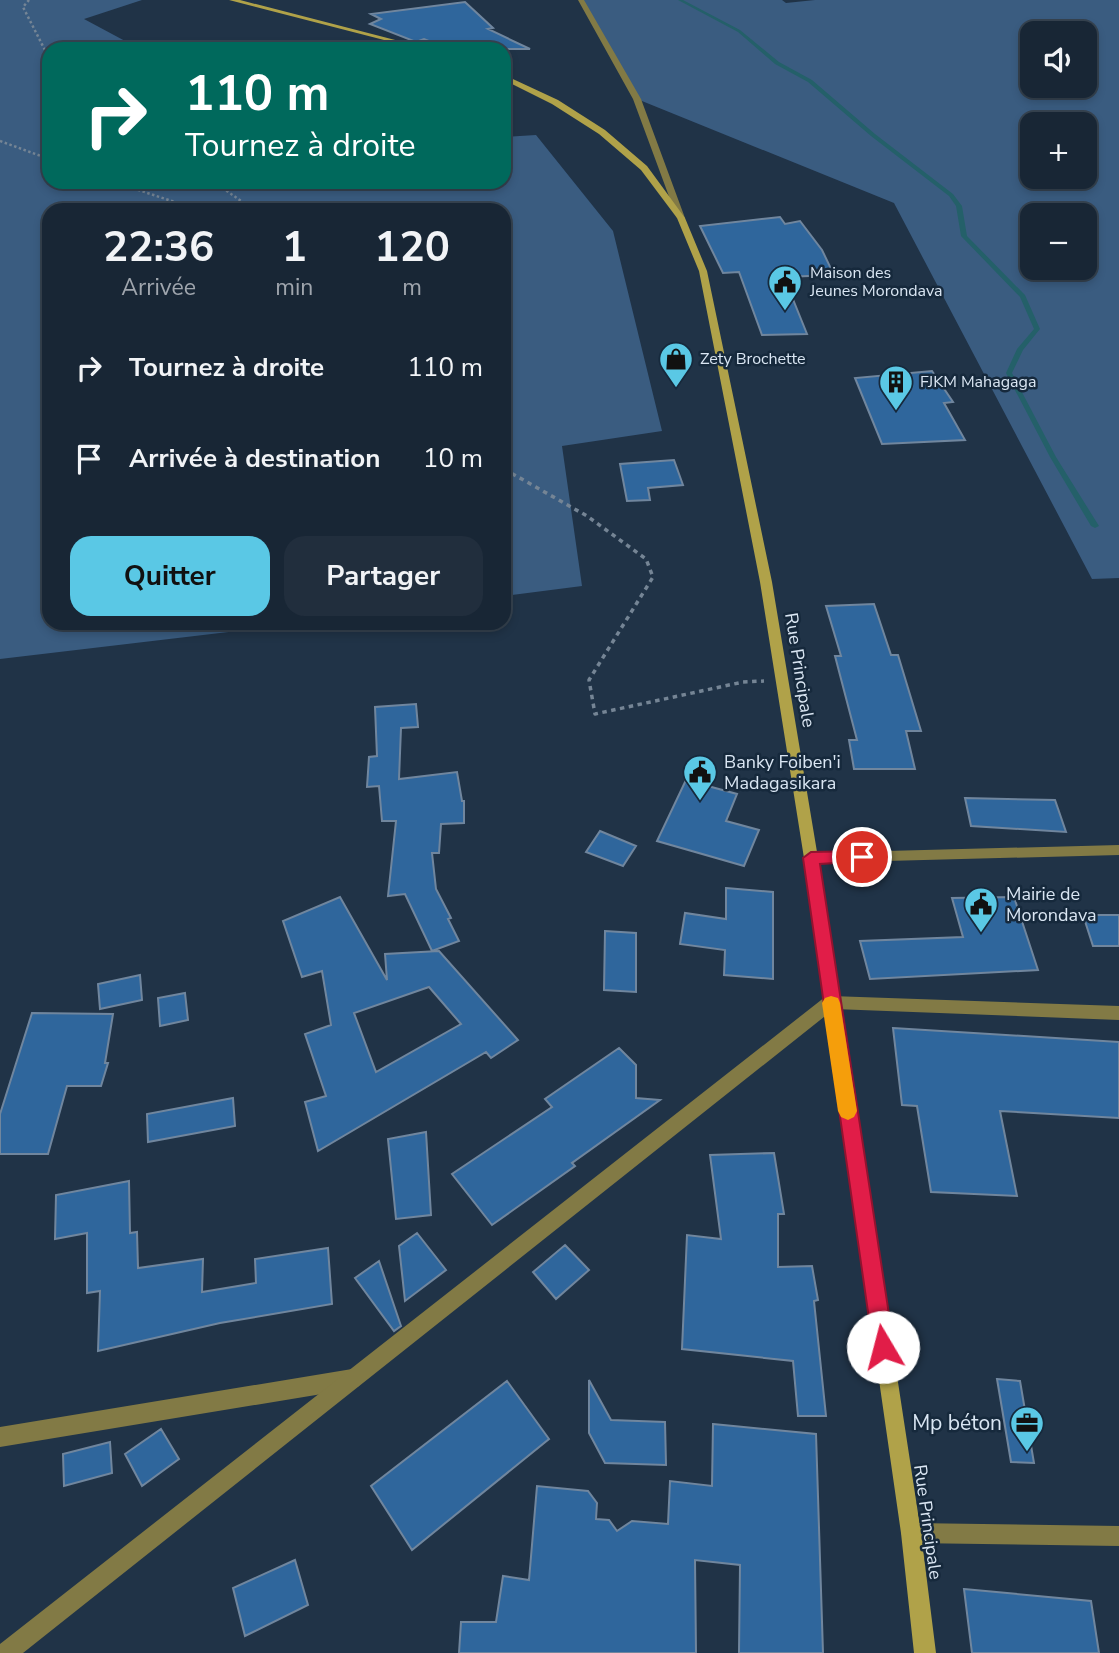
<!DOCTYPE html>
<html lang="fr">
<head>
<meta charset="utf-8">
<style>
	body { margin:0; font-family:"Nunito Sans",sans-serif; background:#212e3d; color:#f1f3f6; height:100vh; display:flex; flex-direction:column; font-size:26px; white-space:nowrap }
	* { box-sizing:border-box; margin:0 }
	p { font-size:23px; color:#9fa5ad }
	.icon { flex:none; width:38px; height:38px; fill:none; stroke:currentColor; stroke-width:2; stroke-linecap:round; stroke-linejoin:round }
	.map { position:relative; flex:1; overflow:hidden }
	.sheet { position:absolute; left:42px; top:203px; width:469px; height:427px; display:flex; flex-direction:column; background:#182635; border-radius:21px; box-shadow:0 4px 10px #0003,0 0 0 2px #364350 }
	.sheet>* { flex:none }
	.top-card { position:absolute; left:42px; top:42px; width:469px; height:147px; border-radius:21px; box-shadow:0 4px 10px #0003,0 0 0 2px #364350; background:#00695c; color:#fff; overflow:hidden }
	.fabs { position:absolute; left:1020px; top:21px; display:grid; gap:14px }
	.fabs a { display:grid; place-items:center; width:77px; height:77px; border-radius:14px; background:#182635; box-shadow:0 4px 10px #0003,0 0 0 2px #364350; font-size:35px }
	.pin { position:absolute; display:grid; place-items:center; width:60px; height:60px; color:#fff; margin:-30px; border:4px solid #fff; border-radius:50%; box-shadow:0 2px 7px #0007 }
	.me { position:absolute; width:77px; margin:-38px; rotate:352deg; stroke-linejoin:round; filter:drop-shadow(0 0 5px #0008) }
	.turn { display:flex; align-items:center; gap:24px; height:147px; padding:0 28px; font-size:32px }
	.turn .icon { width:91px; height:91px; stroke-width:2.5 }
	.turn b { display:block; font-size:49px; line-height:60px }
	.eta { display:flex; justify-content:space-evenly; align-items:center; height:119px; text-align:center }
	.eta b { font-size:42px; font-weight:700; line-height:49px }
	.action { display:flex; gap:14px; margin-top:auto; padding:14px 28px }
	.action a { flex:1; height:80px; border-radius:21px; background:#5ac8e5; color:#111; font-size:28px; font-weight:700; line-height:80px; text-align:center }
	.action a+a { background:#212e3d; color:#f1f3f6 }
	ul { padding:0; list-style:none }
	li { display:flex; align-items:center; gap:21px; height:91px; padding:0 28px }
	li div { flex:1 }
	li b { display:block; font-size:26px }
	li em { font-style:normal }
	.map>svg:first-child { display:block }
	.green { fill:#3a5c80; fill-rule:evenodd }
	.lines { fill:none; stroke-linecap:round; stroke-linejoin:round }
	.stream { fill:#246069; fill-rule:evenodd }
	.building { fill:#2f669c; stroke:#70869e; stroke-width:2; fill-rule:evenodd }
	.path-far1 { stroke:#758595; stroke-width:2.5; stroke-dasharray:2.5 2.5; stroke-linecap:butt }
	.path { stroke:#758595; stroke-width:3.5; stroke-dasharray:4.5 4.5; stroke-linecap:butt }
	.lane { fill:#827a45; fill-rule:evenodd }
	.street { fill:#827a45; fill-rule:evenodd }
	.secondary { fill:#b0a249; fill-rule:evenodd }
	.route { fill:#e11d48; stroke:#92132f; stroke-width:2 }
	.slow { fill:#f59e0b }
	.labels { text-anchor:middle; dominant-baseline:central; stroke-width:5; stroke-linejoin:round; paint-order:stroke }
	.far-poi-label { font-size:16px; fill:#dae6f3; stroke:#16293c; text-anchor:start }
	.street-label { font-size:18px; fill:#dae6f3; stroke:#16293c }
	.poi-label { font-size:18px; fill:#dae6f3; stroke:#16293c; text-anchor:start }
	.near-poi-label { font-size:21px; fill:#dae6f3; stroke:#16293c; text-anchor:end }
</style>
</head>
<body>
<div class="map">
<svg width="1119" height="1653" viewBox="0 0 1119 1653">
	<rect width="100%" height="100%" fill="#203347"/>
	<path class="green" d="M0,0H142L84,19L140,49H49V182H504V137L536,135L613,231L662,431L562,446L582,586L504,596V210H49V623H304L0,659Z
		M581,0H782L786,3L815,0H1119V578L1092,579L894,203L637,99ZM1032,33H1085V86H1032ZM1032,124H1085V177H1032ZM1032,215H1085V268H1032Z"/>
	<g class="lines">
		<path class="stream" d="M678,0H683L740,30L779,62L812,80L875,134L953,194L962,206L967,236L1025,295L1040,329L1023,350L1012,373L1056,457L1099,526L1095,528L1091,526L1050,457L1006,373L1017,349L1034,329L1020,297L961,236L956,206L949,196L871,136L808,82L775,64L738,32Z"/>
	</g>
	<path class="building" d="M465,2L493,28L488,29L530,49H469L463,44L449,49L424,39L416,42L370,24L381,19L371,14Z
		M780,217L785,224L800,221L822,250L834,275L784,277L807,334L762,335L739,272L723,273L700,226Z
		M932,371L953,402L944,403L965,440L882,444L855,378Z
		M674,460L683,485L648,488L650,500L627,501L620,464Z
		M874,604L891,655H898L921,731H906L915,769H854L849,740H857L835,656H841L826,606Z
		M416,704L418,727L401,728L399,779L457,772L462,801H464V823L441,824L439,853H432L436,889L451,918L448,919L459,941L432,951L405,894L388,896L396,821H382L379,786L367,787L369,757L377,756L375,707Z
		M686,780L737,794L726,821L759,830L744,866L657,841Z
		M965,798L1055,800L1066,832L971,826Z
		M600,831L636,846L623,866L586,852Z
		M726,888L773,892V979L724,975L725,950L680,944L685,913L726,919Z
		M340,897L387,980L385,954L439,951L518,1040L491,1058L486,1052L318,1151L305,1102L326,1096L305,1034L331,1025L322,971L302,977L283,921ZM429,987L461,1024L376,1072L354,1013Z
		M1014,897L1038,970L870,979L860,941L963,937L952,898Z
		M1083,915H1119V946H1093Z
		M605,931L636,933V992L604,990Z
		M140,975L142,1000L100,1009L98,984Z
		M185,993L188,1020L160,1026L158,998Z
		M32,1013L113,1014L105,1063H108L101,1086H67L48,1154H0V1114Z
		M893,1028L1119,1042V1118L1000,1111L1017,1196L931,1192L917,1106L902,1105Z
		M619,1048L636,1065V1098L660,1100L572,1163L575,1166L492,1225L452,1174L552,1107L545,1099Z
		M233,1098L235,1126L148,1142L147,1114Z
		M426,1132L431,1215L396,1219L388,1139Z
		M774,1153L784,1214H778V1267L812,1266L818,1300L814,1301L826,1416H798L793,1361L682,1349L687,1235L721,1239L710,1155Z
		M129,1181L130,1233L137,1232L138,1268L203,1259L202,1292L256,1283L255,1259L328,1248L332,1304L220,1323L98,1351L100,1291L87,1293V1233L55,1239L56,1195Z
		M417,1233L446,1270L405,1301L399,1246Z
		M565,1245L589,1270L556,1299L533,1272Z
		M379,1261L401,1326L394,1331L355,1278Z
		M997,1379L1020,1381L1034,1463L1011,1462Z
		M589,1380L611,1420L665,1422L666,1465L605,1463L589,1433Z
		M507,1381L549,1439L412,1550L371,1486Z
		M713,1424L816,1434L823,1653H739L740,1565L695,1560L696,1653H459L461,1622H496L503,1576L529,1580L537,1486L588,1491L597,1503L596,1519L609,1520L617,1531L632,1521L668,1524L670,1481L712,1486Z
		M161,1429L179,1459L142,1486L125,1454Z
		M110,1442L112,1473L64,1486L63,1454Z
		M295,1560L308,1605L245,1636L233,1588Z
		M964,1589L1091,1601L1099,1653H972Z"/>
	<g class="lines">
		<path class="path-far1" d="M29,0L23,7L49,58
			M0,141L49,159
			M114,182L199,210
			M214,182L254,210"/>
		<path class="path" d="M504,469L587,516L646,559L653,577L589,680L595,714L743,682L764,681"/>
		<path class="lane" d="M352,1369L359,1372L362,1379L359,1386L352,1389L0,1447V1427Z
			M911,1523L1119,1526V1546L911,1543L904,1540L901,1533L904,1526Z"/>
		<path class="street" d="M578,0H584L641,99L685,218L684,220L677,218L633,99Z
			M1119,845V855L811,863L806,862L804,858L806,854L811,853Z
			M831,996L1119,1006V1020L834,1009L23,1653H0V1644L825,997Z"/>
		<path class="secondary" d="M229,0H240L430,49H419Z
			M504,75L558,100L605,130L647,166L685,218L707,271L772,582L818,858L921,1533L936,1653H914L901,1533L804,858L760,582L699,271L677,218L641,170L599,134L552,104L504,80Z"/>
	</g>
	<path class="route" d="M862,851L870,857L868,861L820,864L894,1347L891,1355L883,1358L876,1355L873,1347L803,858L811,852Z"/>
	<path class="slow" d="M831,996L838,998L840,1003L857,1111L854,1117L848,1120L841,1117L838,1111L822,1003L825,998Z"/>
	<defs>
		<g id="civic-pin" transform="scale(1.75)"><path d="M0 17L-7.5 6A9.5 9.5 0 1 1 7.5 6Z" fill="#5ac8e5" stroke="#16293c"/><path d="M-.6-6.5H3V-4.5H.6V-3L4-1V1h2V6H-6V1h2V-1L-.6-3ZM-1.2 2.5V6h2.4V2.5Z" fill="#111"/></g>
		<g id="shop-pin" transform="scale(1.75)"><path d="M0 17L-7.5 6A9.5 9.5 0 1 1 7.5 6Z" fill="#5ac8e5" stroke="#16293c"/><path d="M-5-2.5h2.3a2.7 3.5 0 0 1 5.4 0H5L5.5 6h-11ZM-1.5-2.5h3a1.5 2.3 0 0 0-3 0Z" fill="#111"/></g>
		<g id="building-pin" transform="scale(1.75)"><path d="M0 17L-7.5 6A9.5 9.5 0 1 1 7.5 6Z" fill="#5ac8e5" stroke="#16293c"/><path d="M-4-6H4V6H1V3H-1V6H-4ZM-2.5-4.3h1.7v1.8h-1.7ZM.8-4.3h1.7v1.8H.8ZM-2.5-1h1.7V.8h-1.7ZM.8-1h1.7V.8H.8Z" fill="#111"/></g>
		<g id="office-pin" transform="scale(1.75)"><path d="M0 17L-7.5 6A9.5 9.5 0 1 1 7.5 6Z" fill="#5ac8e5" stroke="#16293c"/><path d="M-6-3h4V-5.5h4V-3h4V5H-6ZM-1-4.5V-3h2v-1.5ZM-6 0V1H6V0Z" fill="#111"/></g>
	</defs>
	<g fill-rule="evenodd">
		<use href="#civic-pin" x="785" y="282"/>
		<use href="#shop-pin" x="676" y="359"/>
		<use href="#building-pin" x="896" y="382"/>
		<use href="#civic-pin" x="700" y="772"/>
		<use href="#civic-pin" x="981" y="904"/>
		<use href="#office-pin" x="1027" y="1423"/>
	</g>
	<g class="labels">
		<g class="far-poi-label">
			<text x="810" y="273">Maison des<tspan x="810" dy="18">Jeunes Morondava</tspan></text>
			<text x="700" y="359">Zety Brochette</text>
			<text x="920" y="382">FJKM Mahagaga</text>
		</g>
		<g class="street-label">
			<text transform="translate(800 670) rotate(81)">Rue Principale</text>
			<text transform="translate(928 1522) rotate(82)">Rue Principale</text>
		</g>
		<g class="poi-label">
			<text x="724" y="762">Banky Foiben'i<tspan x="724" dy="21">Madagasikara</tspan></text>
			<text x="1006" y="894">Mairie de<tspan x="1006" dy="21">Morondava</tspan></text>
		</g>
		<g class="near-poi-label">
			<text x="1002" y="1423">Mp béton</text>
		</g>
	</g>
</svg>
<div class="fabs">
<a><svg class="icon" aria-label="sound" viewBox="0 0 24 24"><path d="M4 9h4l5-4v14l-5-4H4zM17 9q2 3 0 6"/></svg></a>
<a>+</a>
<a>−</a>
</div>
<div class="pin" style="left:862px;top:857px;background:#d93025"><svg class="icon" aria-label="arrive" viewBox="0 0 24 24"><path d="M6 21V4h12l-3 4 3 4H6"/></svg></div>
<svg class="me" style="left:883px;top:1347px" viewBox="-20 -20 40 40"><circle r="19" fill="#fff"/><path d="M0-13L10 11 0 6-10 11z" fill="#e11d48"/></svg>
<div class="top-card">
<div class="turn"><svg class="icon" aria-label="right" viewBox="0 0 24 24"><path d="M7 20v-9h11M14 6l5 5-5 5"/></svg><div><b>110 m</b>Tournez à droite</div></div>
</div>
<section class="sheet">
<div class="eta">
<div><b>22:36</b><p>Arrivée</p></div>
<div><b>1</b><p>min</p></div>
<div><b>120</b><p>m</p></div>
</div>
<ul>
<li><svg class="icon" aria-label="right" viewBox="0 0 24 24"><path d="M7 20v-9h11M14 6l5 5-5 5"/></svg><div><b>Tournez à droite</b></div><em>110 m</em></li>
<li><svg class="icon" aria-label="arrive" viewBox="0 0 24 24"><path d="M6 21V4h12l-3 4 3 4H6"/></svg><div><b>Arrivée à destination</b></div><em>10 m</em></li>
</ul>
<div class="action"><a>Quitter</a><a>Partager</a></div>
</section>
</div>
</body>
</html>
